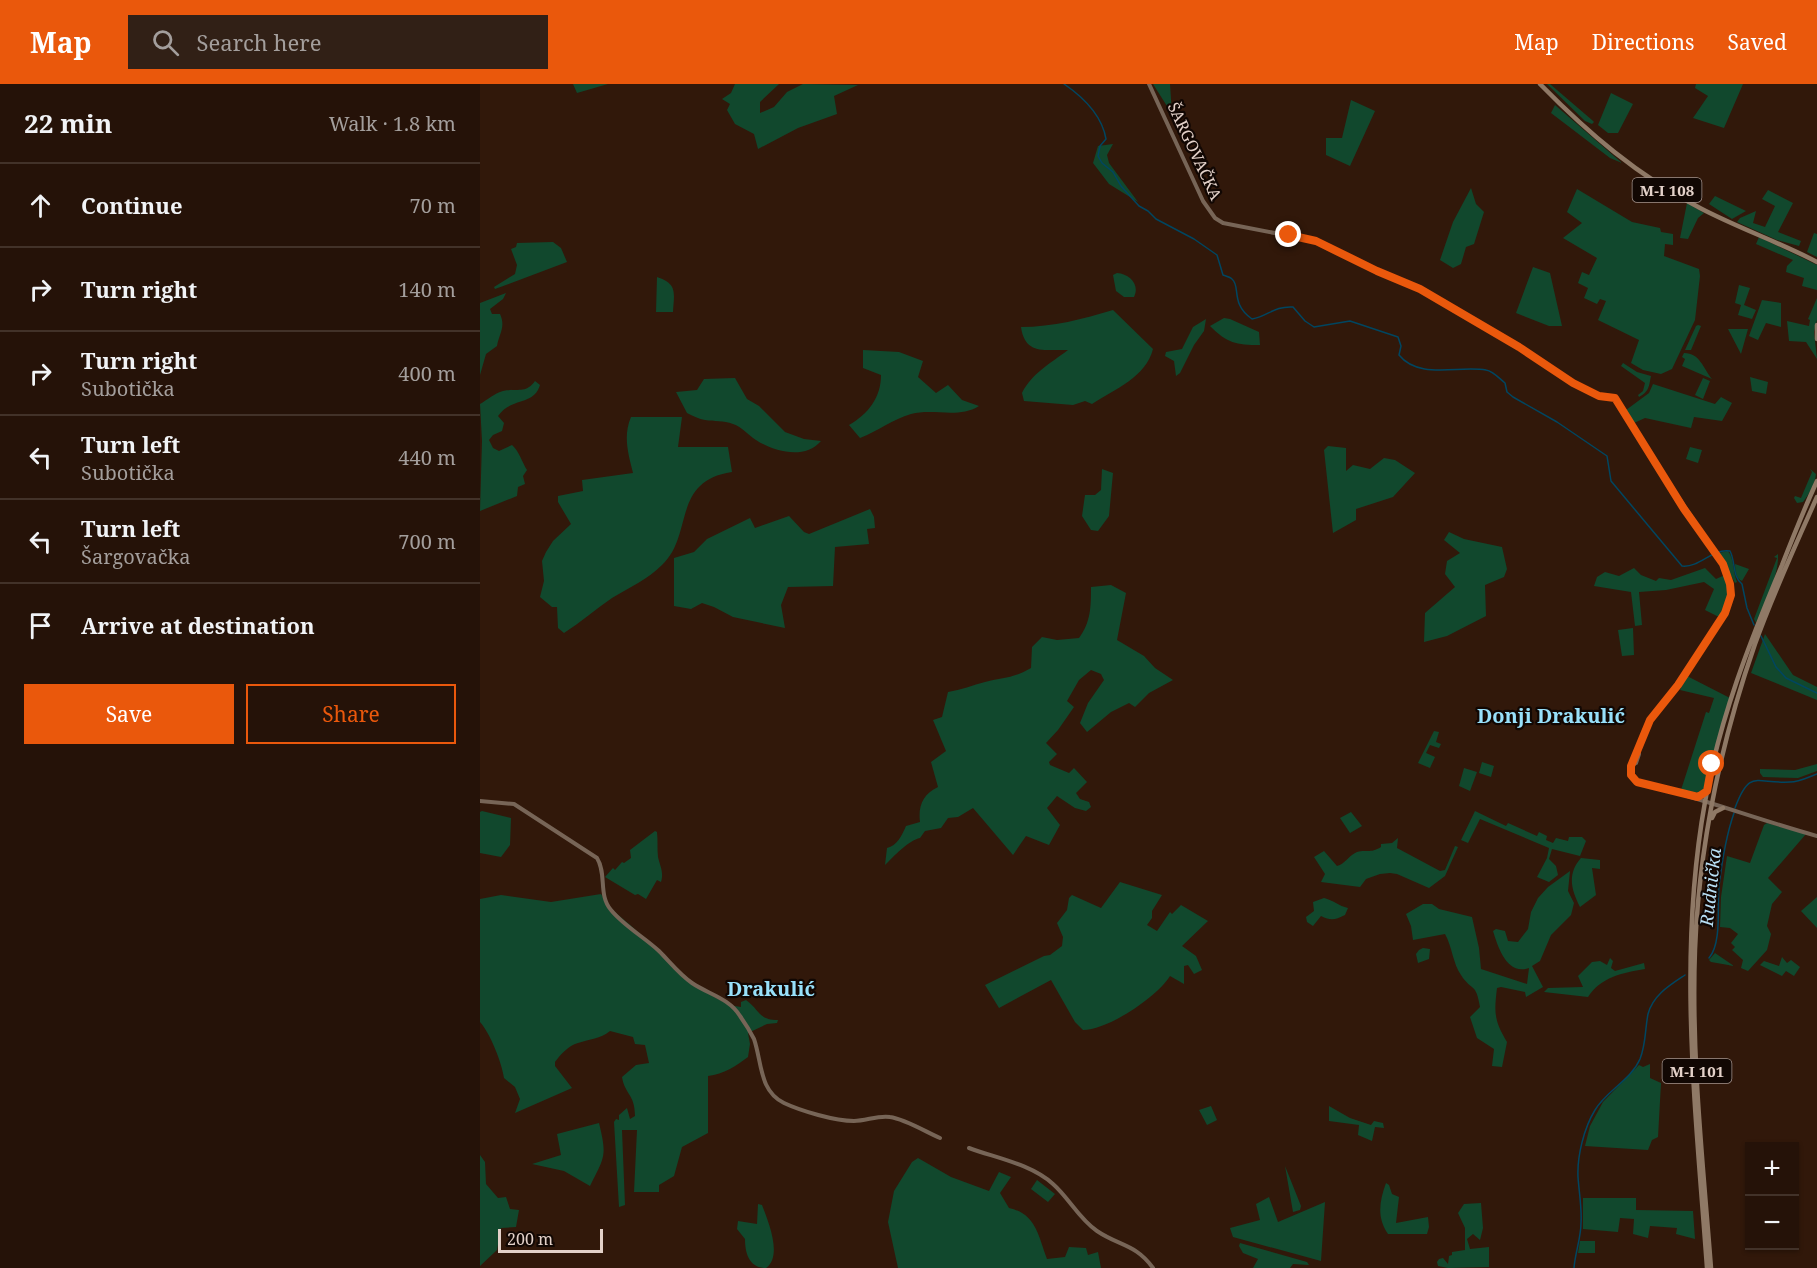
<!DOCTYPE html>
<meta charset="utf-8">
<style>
body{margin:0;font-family:"Noto Serif",serif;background:#312016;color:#f1f3f6}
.controls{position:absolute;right:18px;bottom:18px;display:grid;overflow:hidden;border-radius:0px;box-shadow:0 2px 4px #0004}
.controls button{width:54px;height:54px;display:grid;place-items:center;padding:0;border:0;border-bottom:2px solid #423229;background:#251208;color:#f1f3f6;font:30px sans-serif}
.scale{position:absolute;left:18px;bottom:15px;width:105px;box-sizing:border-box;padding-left:6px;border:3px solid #e3d1c9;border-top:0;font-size:16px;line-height:21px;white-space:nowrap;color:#e3d1c9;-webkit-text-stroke:4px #110703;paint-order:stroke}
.stop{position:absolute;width:18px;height:18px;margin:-14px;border:4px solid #ea580c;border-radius:50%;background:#fff}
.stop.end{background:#ea580c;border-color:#fff;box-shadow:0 2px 6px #0008}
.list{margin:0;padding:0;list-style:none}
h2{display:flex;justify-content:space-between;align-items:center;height:78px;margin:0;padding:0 24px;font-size:26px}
h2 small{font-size:20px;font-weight:400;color:#a39e9c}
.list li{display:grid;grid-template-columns:39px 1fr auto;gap:18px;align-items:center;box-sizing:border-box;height:84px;padding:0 24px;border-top:2px solid #423229}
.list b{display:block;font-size:22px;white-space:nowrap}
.list p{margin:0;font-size:20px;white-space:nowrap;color:#a39e9c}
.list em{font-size:20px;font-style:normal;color:#a39e9c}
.actions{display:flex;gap:12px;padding:18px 24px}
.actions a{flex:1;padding:14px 0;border:2px solid #ea580c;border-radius:0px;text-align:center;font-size:21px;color:#ea580c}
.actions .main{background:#ea580c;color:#fff}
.icon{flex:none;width:33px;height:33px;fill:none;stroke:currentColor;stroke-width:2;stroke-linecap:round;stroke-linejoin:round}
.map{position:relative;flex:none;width:1337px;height:1184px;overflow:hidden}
header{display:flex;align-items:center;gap:36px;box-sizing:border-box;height:84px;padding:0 30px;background:#ea580c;color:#fff}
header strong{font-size:28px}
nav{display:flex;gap:33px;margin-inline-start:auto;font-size:21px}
.search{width:420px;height:54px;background:#312016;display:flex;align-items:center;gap:15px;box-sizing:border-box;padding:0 21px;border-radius:0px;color:#a39e9c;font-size:22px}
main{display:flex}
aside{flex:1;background:#251208}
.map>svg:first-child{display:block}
.green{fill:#11482d}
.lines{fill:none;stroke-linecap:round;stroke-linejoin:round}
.stream{stroke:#004661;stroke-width:1.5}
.secondary{stroke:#776557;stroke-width:4}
.primary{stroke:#8f7966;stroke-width:4.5}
.route{stroke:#ea580c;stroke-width:8}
.labels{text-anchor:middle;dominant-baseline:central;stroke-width:4.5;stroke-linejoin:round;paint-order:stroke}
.shield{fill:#110703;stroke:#a4948e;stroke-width:1.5}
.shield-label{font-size:15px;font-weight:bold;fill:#e3d1c9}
.street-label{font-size:16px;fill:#e3d1c9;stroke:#110703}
.water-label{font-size:18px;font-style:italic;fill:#b8dff5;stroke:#110703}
.quarter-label{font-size:20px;font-weight:bold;fill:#98e0fa;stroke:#110703}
</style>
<header>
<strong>Map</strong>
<div class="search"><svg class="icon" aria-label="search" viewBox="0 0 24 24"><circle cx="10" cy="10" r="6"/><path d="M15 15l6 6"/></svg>Search here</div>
<nav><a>Map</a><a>Directions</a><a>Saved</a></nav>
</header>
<main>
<aside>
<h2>22 min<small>Walk · 1.8 km</small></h2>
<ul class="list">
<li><svg class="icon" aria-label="ahead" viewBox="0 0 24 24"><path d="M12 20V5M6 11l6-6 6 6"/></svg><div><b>Continue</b></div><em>70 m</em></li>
<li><svg class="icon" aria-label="right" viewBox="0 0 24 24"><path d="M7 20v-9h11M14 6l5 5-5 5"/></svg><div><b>Turn right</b></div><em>140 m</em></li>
<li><svg class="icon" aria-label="right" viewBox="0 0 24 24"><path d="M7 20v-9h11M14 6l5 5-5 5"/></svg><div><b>Turn right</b><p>Subotička</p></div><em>400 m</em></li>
<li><svg class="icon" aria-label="left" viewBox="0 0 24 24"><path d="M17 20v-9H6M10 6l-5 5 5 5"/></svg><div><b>Turn left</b><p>Subotička</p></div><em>440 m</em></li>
<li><svg class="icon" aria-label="left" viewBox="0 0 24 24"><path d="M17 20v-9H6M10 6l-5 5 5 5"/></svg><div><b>Turn left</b><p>Šargovačka</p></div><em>700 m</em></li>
<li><svg class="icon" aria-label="arrive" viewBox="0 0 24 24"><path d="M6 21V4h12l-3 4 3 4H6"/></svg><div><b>Arrive at destination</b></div></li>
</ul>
<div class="actions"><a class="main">Save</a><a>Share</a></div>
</aside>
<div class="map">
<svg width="1337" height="1184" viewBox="0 0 1337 1184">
<rect width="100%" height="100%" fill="#31180a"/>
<path class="green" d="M93,0H128L97,9Z
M255,0H299L280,18V29L294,23L307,8L323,0L378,1L354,12L357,30L318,44L278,65L274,50L255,40L247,26L250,20L242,15L251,9Z
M673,0H690L692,30Z
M1067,0H1070L1112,36L1114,38L1112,40L1105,37Z
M1216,0H1263L1244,44L1213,34L1228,12L1215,4Z
M1131,9L1153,20L1138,49H1128L1118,41Z
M871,16L895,27L870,82L846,71V54H862Z
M1075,21L1142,79L1130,74L1071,29Z
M633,60L627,71L629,79L658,118L629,100L613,79L618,62Z
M991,104L996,120L1004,128L994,160L986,163L981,180L973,184L960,176L973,138Z
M1097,105L1152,138L1180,144L1181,148L1193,150V161L1185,160L1184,172L1219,185L1220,192L1215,236L1192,285L1181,290L1163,286L1151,279L1159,256L1118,236L1126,217L1120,215L1117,220L1104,214L1108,204L1098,199L1102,188L1109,191L1117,174L1083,154L1102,139L1087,128Z
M1288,106L1313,119L1298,148L1321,157L1319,162L1297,156L1257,138L1260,134L1276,127L1273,139L1285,143L1295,122L1282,115Z
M1235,112L1266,127L1252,135L1229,120Z
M1207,119L1224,129L1218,134L1208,155L1200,154Z
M1334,149L1337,150V173L1327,168Z
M1279,153L1337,181V206L1322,202L1324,194L1306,188L1307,182L1313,176L1276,160Z
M73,158L81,164L87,178L15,205L14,203L35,190L37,181L31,165L36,163L37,159Z
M1053,183L1070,189L1082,242H1069L1036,229Z
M637,189C650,190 660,201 654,213H644L636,207L633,191Z
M177,193C198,200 194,209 193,228H176Z
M1259,201L1270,204L1264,221L1276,226L1272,235L1258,231L1261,221L1255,219Z
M26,209L23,215L10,225L12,230H20C26,243 19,250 17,262L6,270L0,291V219Z
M1337,214V236L1334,248L1337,275L1326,258L1309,257L1307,237L1329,242L1330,236L1328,235Z
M1282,216L1301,219V243L1286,239L1278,256L1269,252Z
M633,226L673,265C666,293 635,305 612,320L605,317L593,321L544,317L542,309C552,289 571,279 588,266C566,265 545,272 541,243C573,243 603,235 633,226Z
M744,234L750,235L779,248L780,261C756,261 747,259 730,242Z
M726,235L724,247L714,261L700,289L696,292L694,277L685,272L686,268L702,265L713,243Z
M1218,241L1221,242L1211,266H1205L1216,242Z
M1248,245H1268L1261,270Z
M383,266L419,268L443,277L438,293L456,309L468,301L482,316L499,322C478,335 454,324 431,330C413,335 398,347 380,354L369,341C388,330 401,314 401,291L383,284Z
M1204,269C1220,269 1223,284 1232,295L1202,282L1205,275L1202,273Z
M1143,279L1157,288L1171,292C1169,302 1169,308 1159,313L1158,311L1163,307L1165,299L1141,282Z
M1270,293L1288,298L1286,310L1272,307Z
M255,294L267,315L279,322L305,348L324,355L341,357C325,376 294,368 276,356C268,351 262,343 253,340C243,336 235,338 225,336C219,335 213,332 207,329L196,308L217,306L224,295Z
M1223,294L1230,297L1223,315L1215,311Z
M55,297L60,301C54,322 31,313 18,332L24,339L22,347L13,351L9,356L13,364L19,367L32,361C39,367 42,378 47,386L43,392L45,400L38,403L37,412L0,427L2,357L0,320C7,316 15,309 23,307C37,304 46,310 55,297Z
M1173,300L1235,320L1241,313L1252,319L1242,337L1214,333L1211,344L1165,334L1154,339L1146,326L1169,309Z
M151,333H202L198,363H248L252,388C191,397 214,451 182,481C168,495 149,504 132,514C116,525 101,538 84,549L78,544L77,523H72L60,513L64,497L62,477L66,468L73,457L91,440L78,418V412L103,407L102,396L153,389C148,369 143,352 151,333Z
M848,362L866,364V387L873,381L890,385L904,374L915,376L935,389L913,413L876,425V436L853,449L844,366Z
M1210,363L1222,366L1218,379L1206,375Z
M622,385L633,389L629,432L618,447L611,446L602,432L605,411H615L621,406Z
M1330,385L1336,390C1335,400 1329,410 1323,418L1317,419L1314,414L1315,412L1321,414L1332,388Z
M390,425L394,433L395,444L387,445L389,460L355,463L353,502L308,503L301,521L305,544L253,533L234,523L222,519L211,525L194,522V474L214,468L227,455L270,434L275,444L309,432L324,448L329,450Z
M969,448L984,455L1022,463L1027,485L1024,493L1005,501L1006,532L967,552L944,558L945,529L975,503L965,490L967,477L980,469L964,456Z
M1248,467C1254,474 1253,488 1257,498L1255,499L1239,469Z
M1298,470C1299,493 1284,519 1276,539L1274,535L1297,474L1294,473Z
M1255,480L1269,485L1262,497C1256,495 1255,486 1255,480Z
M1154,484L1161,491L1176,497L1179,494L1191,496L1225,484L1236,495L1245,491C1251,508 1248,518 1239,533L1225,526L1234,505L1224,498L1186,506L1159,508L1162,541L1155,542L1151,508L1114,502L1117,493L1125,488L1139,492Z
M631,501L646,509L637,556L664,572L675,584L693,596L669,609L655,623L649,619L631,628L607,648L600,639L608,619L624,596L621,590L611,586L599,596L587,617L594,623L578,646L566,659L577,670L569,678L570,681L589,689L594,684L607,698L596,709L600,715L609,718L611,723L606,727L595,724L577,712L567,724L580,741L569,761L546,752L533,771L493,724L478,733L468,734L461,744L445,747L440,754C429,756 413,773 405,781L407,764C417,762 422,751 426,742L440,738C438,722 443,710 458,703L451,678L466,667L453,636L462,633L468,608C481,606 493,601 505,598C524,593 532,595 551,584L552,563L562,553L577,556L599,554C611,538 611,522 611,503Z
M1153,544L1154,571L1142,572L1138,546Z
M1285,550L1313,591L1337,603V616L1271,589Z
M1207,592L1250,614L1226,702L1219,709L1201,706L1226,628L1229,629L1234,614L1200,606Z
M954,647L959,648L956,658L961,660L959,664L950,661L946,669L955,673L950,684L938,679Z
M1002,678L1014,682L1011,693L999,689Z
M1337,680V687L1318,694L1283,693L1280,689V685L1315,686Z
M984,684L997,688L990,707L979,702Z
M2,727L31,734L30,761L21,773L0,769V728Z
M995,727L1026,742L1028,739L1057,752L1059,748L1067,752L1066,756L1073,759L1076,754L1088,757L1089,753H1102L1106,757L1100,772L1072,765L1069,775L1076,782L1078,791L1069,798L1057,793L1067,774L1069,764L1000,735L988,759L981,756Z
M871,728L882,742L870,749L860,734Z
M1287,739L1326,750L1288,794L1302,808L1292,820L1287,842L1291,850L1287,866L1268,887L1261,884L1263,876L1252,866L1255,863L1251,859L1258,850L1250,844L1240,843L1241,813L1247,772L1270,779L1284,741Z
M175,747L177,748C178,756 177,765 178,773C180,782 184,788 181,798L177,796L166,815L158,810L155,811L125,793L133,784L135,786L142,778L144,779L151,774L150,766Z
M918,754L917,764L960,787L965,786L975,762L978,763L965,792L949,804L917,790L910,789L900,790L886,795L880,803L841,798L845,790L834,773L844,767L857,782C865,780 869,771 877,768C886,765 890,770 901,763V760L912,759Z
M1101,774L1120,776V785L1112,784L1116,811L1100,823C1091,805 1087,790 1101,774Z
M1090,787L1088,807L1094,819L1091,831L1071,851L1060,877L1052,882L1063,903L1046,913L1045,908L1021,903L1017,904C1014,929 1014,936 1027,958L1022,983L1012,982L1014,965L997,954L990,933L1000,923C996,898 992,908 981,891C973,880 972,862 965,850L933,856L931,842L926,830L943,820H952L959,825L992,833L999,864L1001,885L1047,900L1049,884C1027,892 1018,863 1013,847L1016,845L1025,847L1028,857L1038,858L1048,845L1051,828L1058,814L1068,803Z
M640,798L682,811L672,827V834L667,841L677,847L690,828L692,830L701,821L728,837L702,862L716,872L722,886L714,890L708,881L704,882V900L690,892C677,913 628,946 603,946L595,938L571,896L519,924L505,901L564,872L570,871L582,862L583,853L577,839L587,826L589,814L592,811L621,824Z
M121,810C130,827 146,836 160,850C184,872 229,920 261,923V918L266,916C280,926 278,936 298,936L297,939L287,940L268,949L270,960L268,973C256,982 244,990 228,992V1049L202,1063L194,1092L179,1101V1108H154L157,1046H142L145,1121L139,1123L134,1038L136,1035L139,1036V1031L147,1024L150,1035L155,1032C155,1010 145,1011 142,993L156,981L169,979L165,961L155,960L153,953L130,947C120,955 110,955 98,959C88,962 81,970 75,978V982L92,1004L35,1029L40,1015L35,1003L24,994C22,979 10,949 0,938V815L21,811L71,818Z
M1337,813V844L1321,827Z
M844,814C853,816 859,822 868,824L865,831C855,836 851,837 841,832L833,842L827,838L826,833L834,827L833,818Z
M943,864L950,865L949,875L938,879L936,870L939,866Z
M1235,869L1254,882L1231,878L1229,876Z
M1302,873L1307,879L1311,876L1320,883L1314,892L1306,887L1302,892L1280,881L1284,877L1299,882Z
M1130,874L1133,877L1131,884L1135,887L1164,879L1165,885C1142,889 1121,893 1108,913L1064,908L1068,904L1103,903L1098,892L1112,878L1120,877L1127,881Z
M1170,980V994L1181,999L1178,1053L1172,1056L1168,1066L1105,1062L1110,1042L1123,1018L1159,981L1163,983Z
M731,1022L737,1036L727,1041L719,1026Z
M849,1022L870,1034L891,1041L894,1037L903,1039L904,1044L895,1043L892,1057L878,1051L879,1041L849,1037Z
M119,1039C127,1072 125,1072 110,1102L84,1087L52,1080L81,1071L77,1050Z
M0,1071L5,1078L6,1100L18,1114L26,1113L30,1125L39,1126L36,1143L21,1144L17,1166L0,1182Z
M438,1074L471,1093L509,1107L519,1088L531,1093L520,1109L529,1124C556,1130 558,1151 567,1175L585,1173L589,1163L606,1164L608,1171L618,1168L621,1184H418L408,1138L414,1107L432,1078Z
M805,1082L821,1122L820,1126L813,1128Z
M557,1096L575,1110L568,1118L551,1105Z
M906,1099L909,1101L912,1110L919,1113L916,1139L948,1133L949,1143L947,1150H908C897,1134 899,1118 906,1099Z
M789,1113L798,1138L845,1118L841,1177L753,1153L750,1144L780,1136L776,1120Z
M1103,1114H1156V1126L1213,1127L1215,1155L1196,1150L1197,1144L1170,1142L1168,1154L1153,1150L1154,1135L1140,1134L1138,1148L1103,1145Z
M1001,1119L1003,1144L1000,1156L993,1150L987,1155L990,1165L1009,1163V1183L968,1184L958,1182L957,1178L959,1175L963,1174L968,1180L969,1172L972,1171V1168L985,1166V1144L978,1129L984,1120Z
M278,1120L282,1121C288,1137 303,1172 286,1184C269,1184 265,1169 265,1155L257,1145L258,1137L277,1140Z
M1100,1157H1115V1169H1098Z
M760,1159L827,1178L829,1181L813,1180L810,1184H773L778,1175L763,1169L759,1162Z"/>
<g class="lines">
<path class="stream" d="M584,0C603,13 622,32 626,55L620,62L618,72L622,79L633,88L641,102L659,122L668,127L676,135L714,155L737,171L743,191C746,192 750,193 752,195C761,202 750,220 772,235C789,232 793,222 813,223L825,237L834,243L870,237L918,253L921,262L919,271C939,296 979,281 1006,286C1013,287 1020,295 1025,299L1027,308L1033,313L1077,338L1127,372L1131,397L1202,482C1220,484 1232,464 1250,467C1256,479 1252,492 1262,500L1267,524L1274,541
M1281,552L1296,583L1306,594L1337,609
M1255,724C1270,684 1276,700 1310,698C1320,698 1328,693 1337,690
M1229,874C1242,859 1237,822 1239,802C1242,777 1246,752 1254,729
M1094,1184C1095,1169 1101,1154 1101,1139C1102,1124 1099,1108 1098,1093C1097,1072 1104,1044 1115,1026C1126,1007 1151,996 1160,975C1166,960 1165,945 1168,930C1173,911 1190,901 1205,891"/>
<path class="secondary" d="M669,0L723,117L735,134L743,139L836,157L953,212L1039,263L1093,299L1119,312L1135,314L1174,377L1243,480L1251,508L1250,519L1245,529L1198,601L1170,635L1151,682L1152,693L1157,698C1218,713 1276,735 1337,752
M1152,681L1156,679L1159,670L1158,664
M0,717L34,720L117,774C127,790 118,811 131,826C144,842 164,853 179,867C190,878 199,890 212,899C228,910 249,914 260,932C265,939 270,947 274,955C282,978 279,1007 304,1019C321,1027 355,1037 374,1037C386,1037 398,1031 410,1033C425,1035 446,1048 460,1054
M489,1064C516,1074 551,1080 573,1100C589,1114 599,1135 617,1147C639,1162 656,1160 673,1184"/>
<path class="primary" d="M1060,0C1108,49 1158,92 1220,124C1258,144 1299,158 1337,178
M1337,241V255
M1215,713H1220L1225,709
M1232,734L1235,728L1243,724
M1227,1184C1216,1029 1197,873 1225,718C1239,636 1270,557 1302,481C1313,453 1324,425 1337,397
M1231,1184C1223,1079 1211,972 1215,866C1219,762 1241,658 1275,560C1293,510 1315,462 1337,413"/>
</g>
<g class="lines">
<path class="route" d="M809,151L836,157L897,187L940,205L1039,263L1093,299L1119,312L1135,314L1204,425L1243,480L1250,500L1251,511L1245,529L1198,601L1170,636L1151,682V691L1157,698L1218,713L1227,707L1232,680"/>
</g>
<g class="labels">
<g class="shield">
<rect x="1152.5" y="94" width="69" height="24" rx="4.5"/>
<rect x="1182.5" y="975" width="69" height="24" rx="4.5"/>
</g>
<g class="shield-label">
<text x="1187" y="106">M-I 108</text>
<text x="1217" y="987">M-I 101</text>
</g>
<g class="street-label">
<text transform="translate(715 67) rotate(65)">ŠARGOVAČKA</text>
</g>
<g class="water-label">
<text transform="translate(1230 803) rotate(-84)">Rudnička</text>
</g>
<g class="quarter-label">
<text x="1071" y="631">Donji Drakulić</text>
<text x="291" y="904">Drakulić</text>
</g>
</g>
</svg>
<div class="controls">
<button>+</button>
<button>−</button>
</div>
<div class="scale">200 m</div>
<div class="stop" style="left:1232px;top:680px"></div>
<div class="stop end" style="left:809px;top:151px"></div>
</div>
</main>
